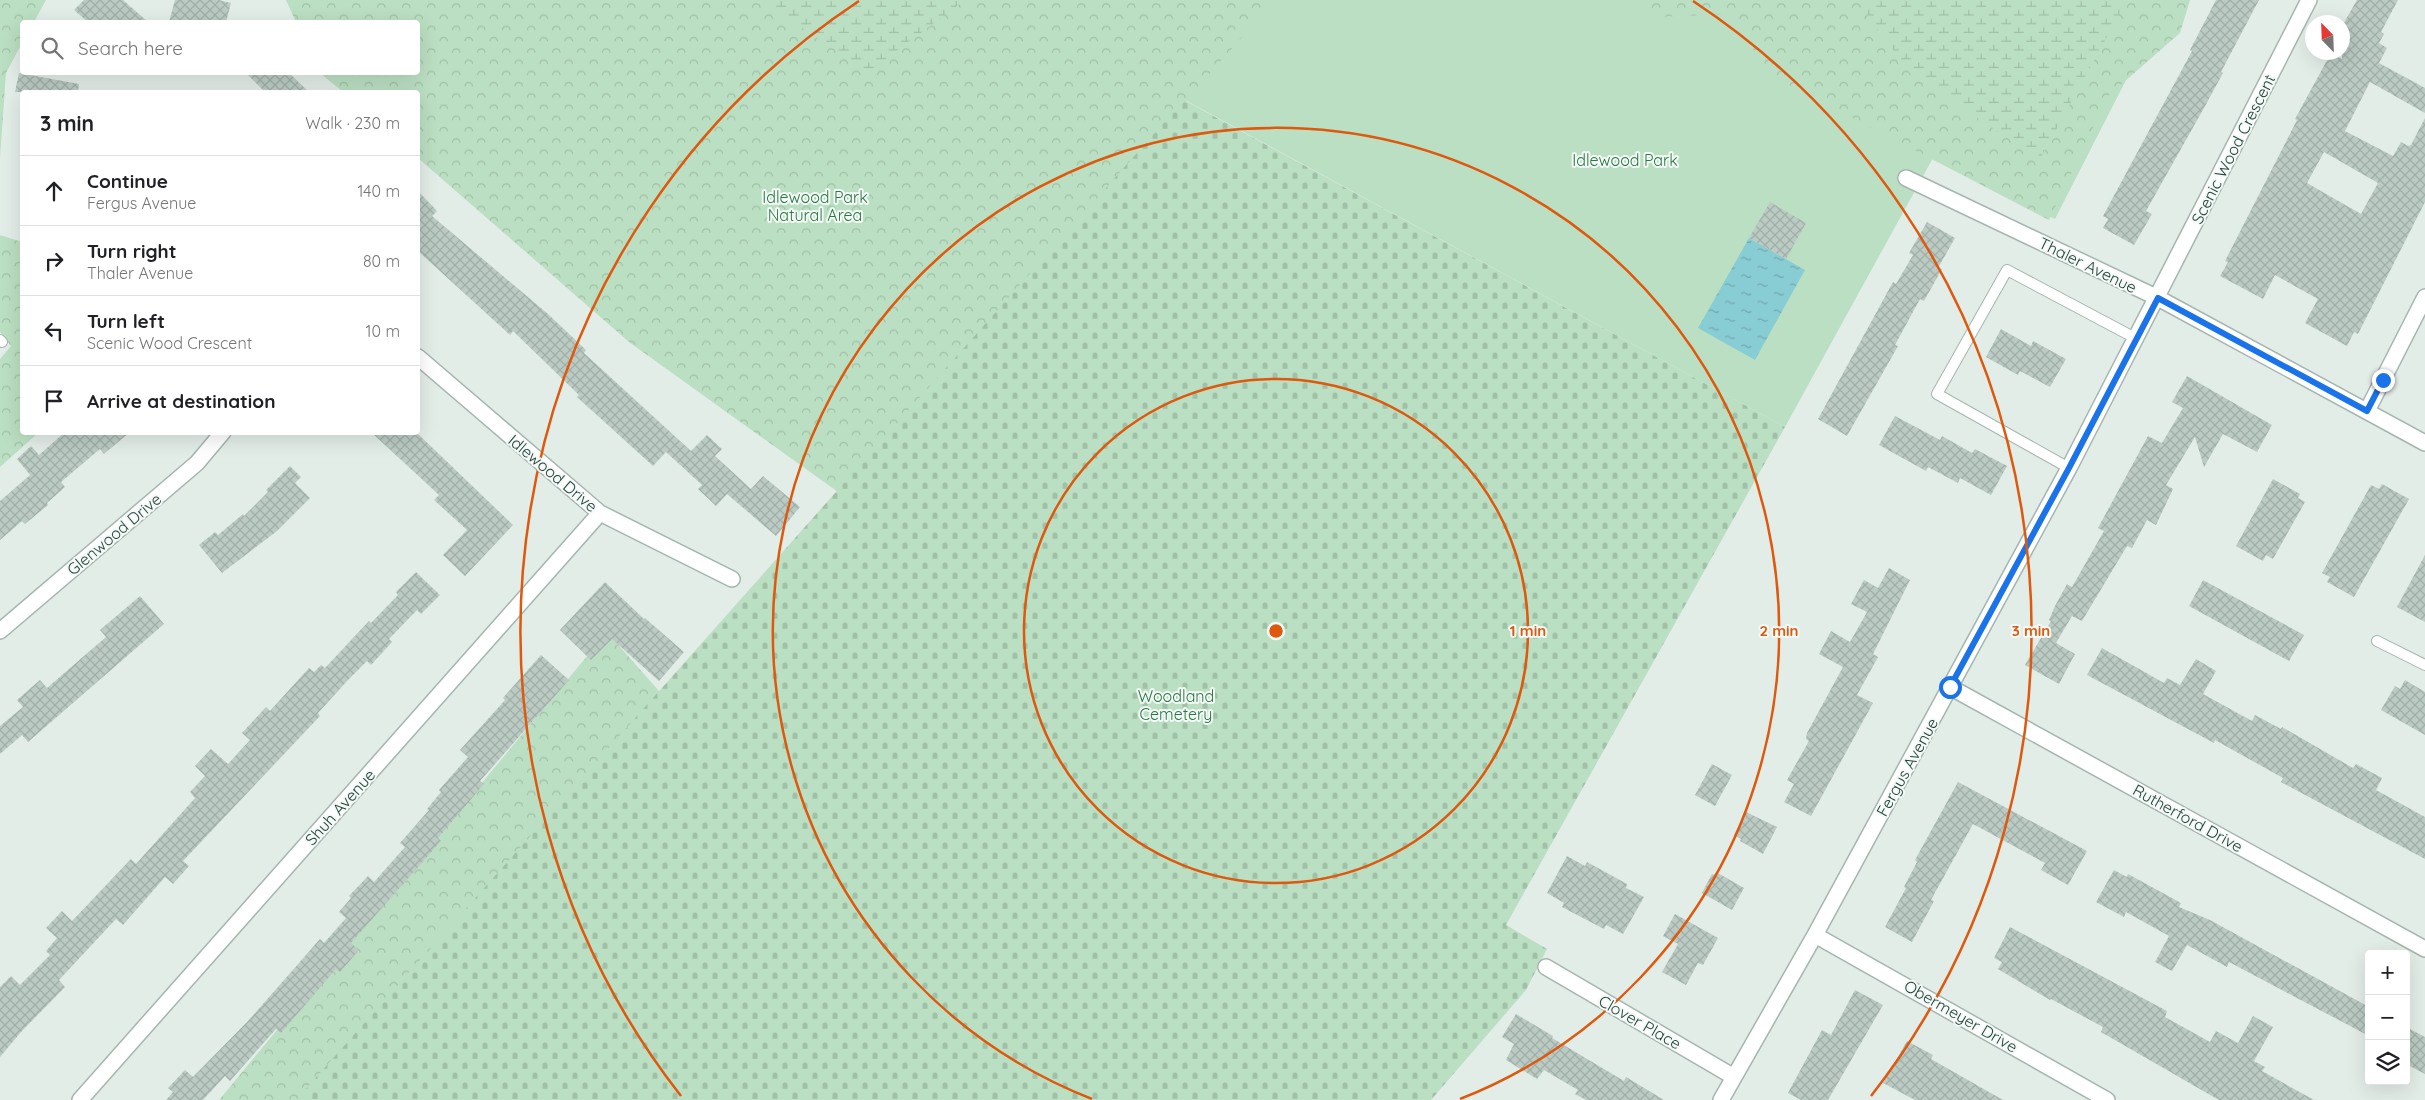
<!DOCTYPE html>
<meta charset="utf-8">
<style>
body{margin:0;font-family:Quicksand,sans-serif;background:#f6f6f6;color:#202124}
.controls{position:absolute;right:15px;bottom:15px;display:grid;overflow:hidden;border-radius:5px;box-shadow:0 5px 20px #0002}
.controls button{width:45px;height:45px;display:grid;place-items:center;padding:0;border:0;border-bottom:1px solid #e0e0e0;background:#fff;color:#202124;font:25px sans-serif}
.compass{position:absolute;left:2305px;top:15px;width:45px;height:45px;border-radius:50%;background:#fff;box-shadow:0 5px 20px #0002;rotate:337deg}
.stop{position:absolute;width:15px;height:15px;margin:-11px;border:4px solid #1a73e8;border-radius:50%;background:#fff}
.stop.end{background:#1a73e8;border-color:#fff;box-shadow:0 1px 5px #0008}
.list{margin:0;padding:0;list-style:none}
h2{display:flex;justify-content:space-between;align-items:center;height:65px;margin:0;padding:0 20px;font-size:21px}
h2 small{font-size:16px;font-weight:400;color:#757577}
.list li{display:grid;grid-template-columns:32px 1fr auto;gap:15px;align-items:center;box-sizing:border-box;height:70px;padding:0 20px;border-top:1px solid #e0e0e0}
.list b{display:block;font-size:19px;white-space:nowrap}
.list p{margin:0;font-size:16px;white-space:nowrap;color:#757577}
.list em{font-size:16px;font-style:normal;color:#757577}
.icon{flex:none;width:28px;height:28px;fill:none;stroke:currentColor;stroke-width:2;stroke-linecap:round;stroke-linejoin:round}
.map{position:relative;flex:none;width:2425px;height:1100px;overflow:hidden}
.search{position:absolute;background:#fff;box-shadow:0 5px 20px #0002;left:20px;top:20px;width:400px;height:55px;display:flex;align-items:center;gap:12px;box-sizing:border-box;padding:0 18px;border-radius:5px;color:#757577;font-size:19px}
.panel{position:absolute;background:#fff;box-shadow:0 5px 20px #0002;left:20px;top:90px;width:400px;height:345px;border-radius:5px}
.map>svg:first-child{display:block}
.green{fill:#bbdfc2}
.forest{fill:url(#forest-crowns)}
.wetland{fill:url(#wetland-marsh)}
.cemetery{fill:url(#cemetery-stones)}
.water{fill:url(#water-ripples)}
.building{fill:url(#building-cross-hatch);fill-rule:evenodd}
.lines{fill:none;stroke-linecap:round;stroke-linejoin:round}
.lane-casing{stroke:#a5b5af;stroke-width:12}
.street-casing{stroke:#a5b5af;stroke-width:18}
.lane{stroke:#fff;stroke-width:10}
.street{stroke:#fff;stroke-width:15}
.route{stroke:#1a73e8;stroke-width:6}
.ring{fill:none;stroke:#de580e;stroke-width:2.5}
.labels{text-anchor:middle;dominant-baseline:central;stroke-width:4;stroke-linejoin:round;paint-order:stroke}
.street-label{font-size:16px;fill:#223f35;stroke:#f3f9f6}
.park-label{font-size:16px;fill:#2b7743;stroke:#f3f9f6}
.centre{fill:#de580e;stroke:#f3f9f6;stroke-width:2.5}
.ring-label{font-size:15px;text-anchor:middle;font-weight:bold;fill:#de580e;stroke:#f3f9f6;stroke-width:4;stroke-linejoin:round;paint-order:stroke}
</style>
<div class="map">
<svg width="2425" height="1100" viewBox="0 0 2425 1100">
<defs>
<pattern id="forest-crowns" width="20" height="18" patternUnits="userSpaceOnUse" patternTransform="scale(1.25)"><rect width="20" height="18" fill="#bbdfc2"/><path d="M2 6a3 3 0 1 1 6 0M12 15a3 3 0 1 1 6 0" fill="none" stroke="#a0c0a7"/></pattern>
<pattern id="wetland-marsh" width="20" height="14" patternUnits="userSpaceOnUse" patternTransform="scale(1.25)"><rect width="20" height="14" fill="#bbdfc2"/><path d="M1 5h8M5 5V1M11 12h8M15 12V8" fill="none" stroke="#a0c0a7"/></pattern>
<pattern id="cemetery-stones" width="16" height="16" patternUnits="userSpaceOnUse" patternTransform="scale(1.25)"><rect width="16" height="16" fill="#bbdfc2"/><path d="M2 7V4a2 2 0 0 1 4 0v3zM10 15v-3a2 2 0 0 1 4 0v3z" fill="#a0c0a7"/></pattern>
<pattern id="water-ripples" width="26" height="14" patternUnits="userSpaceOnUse" patternTransform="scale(1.25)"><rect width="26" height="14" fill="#89cdd4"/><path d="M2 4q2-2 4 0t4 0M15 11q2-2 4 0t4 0" fill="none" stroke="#70a8ad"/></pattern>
<pattern id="building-cross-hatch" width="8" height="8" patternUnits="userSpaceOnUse" patternTransform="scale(1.25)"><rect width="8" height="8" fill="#bbcbc3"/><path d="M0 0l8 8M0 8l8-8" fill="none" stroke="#a0afa8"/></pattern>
</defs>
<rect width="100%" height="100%" fill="#e3ede8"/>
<path class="green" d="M307,0H2167L2055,219L1933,158L1785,427L1185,100L838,492L418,92V22Z"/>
<path class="forest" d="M0,0H46L34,22H22V43L6,73L0,158Z
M286,0H767L772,7L868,72L965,0H1275L838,492L629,342L418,158V92H343L320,73L418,72V22H296Z
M1629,0H1856L1910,73L2040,159L2127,0H2190L2180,33L2108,96L2049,220L1764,72L1736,14L1657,17Z
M0,235L22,242V432L38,433L0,467V359L11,346L0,332Z
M607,632L688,724L379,1100H219Z"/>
<path class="wetland" d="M767,0H965L868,72L772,7Z
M1856,0H2127L2040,159L1910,73Z"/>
<path class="cemetery" d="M1184,100L1785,427L1506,925L1547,949L1526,990L1431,1100H296Z"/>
<path class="water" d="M1749,238L1805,270L1755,360L1698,328Z"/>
<path class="building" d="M84,0H123L148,22H88L74,10Z
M175,0H219L231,3L226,22H169Z
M2216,0H2259L2221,72L2223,73L2204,108L2146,211L2152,214L2134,245L2103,228L2108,219L2103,216L2192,51L2190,50Z
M2357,0H2398L2381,32L2384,34L2379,43L2387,48L2379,63L2425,88V113L2370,82L2345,131L2393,156L2401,142L2408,146L2411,145L2425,118V202L2358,334L2354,332L2347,346L2305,323L2318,299L2275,275L2263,299L2220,276L2228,262L2225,261L2297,120L2295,119L2331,53L2342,59V26ZM2324,152L2378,183L2361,214L2307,183Z
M245,72H288L309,92H265Z
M19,73L79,84L78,92H15Z
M418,191L437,211L432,216L548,314L586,350L584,353L691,451L707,435L722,449L715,456L751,489L763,476L800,507L776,536L727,494L716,506L698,489L702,485L666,452L653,466L577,397L579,395L513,331L510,335L418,251Z
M1770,202L1806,223L1786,259L1749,238Z
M1927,222L1955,238L1938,268L1942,269L1924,301L1920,299L1895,345L1898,346L1847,436L1818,419L1893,282L1896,284L1913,255L1909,253Z
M2001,329L2031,346L2033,341L2066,359L2050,387L2020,371L2018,375L1986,357Z
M2187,376L2272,425L2257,452L2223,434L2204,467L2195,437L2166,485L2173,489L2156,525L2147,520L2132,548L2127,546L2082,621L2072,616L2056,643L2075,654L2059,684L2025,665L2051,621L2049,620L2055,606L2067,584L2072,587L2104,531L2098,528L2148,436L2162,443L2183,408L2172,402Z
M1895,416L1940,440L1942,436L1972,453L1975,449L2007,466L1991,495L1960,478L1958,483L1928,467L1926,471L1879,445Z
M65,432H130L104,454L100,449L61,482L65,487L47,503L48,505L25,524L22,521L0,540V501L30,475L17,459L31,446L39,455Z
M371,432H416L513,525L465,576L443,555L467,530L434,500L439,495Z
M290,466L301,477L295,483L310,498L277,531L222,573L199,545L215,532L218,535L243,514L244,516L268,492L266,490Z
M2273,479L2300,494L2298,498L2305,502L2273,559L2266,555L2263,561L2236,546Z
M2382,484L2409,499L2354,597L2327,582L2330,577L2322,573L2371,485L2379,489Z
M2425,555V622L2397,607Z
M1889,568L1910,580L1873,654L1878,657L1857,695L1873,703L1811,816L1784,802L1794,784L1787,780L1809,741L1806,739L1807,733L1843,667L1819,654L1831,631L1850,642L1867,612L1851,604L1864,580L1878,588Z
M416,572L440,595L421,614L417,610L389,639L392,642L371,665L367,661L348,680L318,713L320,716L183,861L189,866L173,884L165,877L123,925L116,919L59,980L65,987L21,1032L0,1057V987L11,976L20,985L50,955L46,951L57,938L46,928L62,911L72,921L131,859L136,864L195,798L190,792L205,776L195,766L211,749L228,764L250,740L242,733L266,707L270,711L309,668L314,672L321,665L325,668L369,621L371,623L398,595L396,592Z
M2203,580L2304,635L2289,661L2189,606Z
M605,582L644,619L645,618L684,652L659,681L612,639L591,660L560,630Z
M140,596L164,624L28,742L22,735L0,754V726L23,707L17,700L40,680L47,688L106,637L100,630Z
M2102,648L2164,683L2167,678L2180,685L2196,659L2216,671L2203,694L2252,721L2255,715L2281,729L2282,727L2353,768L2356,764L2382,778L2376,790L2425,817V859L2281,782L2283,778L2215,740L2214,743L2087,675Z
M541,655L569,680L480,781L484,784L438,838L441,841L351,943L359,950L340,972L336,969L281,1033L276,1029L230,1081L225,1076L203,1100H166L173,1092L168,1088L185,1070L193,1077L248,1021L320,939L324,943L346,918L339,912L351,898L349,896L368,876L374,882L405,847L400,843L429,810L427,809L441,792L439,790L468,757L460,750L505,700L503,698Z
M2405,680L2425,692V735L2381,710L2395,686L2400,689Z
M1712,764L1732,775L1715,806L1695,795Z
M1958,782L2087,851L2068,885L2041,870L2045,863L1973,824L1931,900L1934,901L1912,942L1885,927L1906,888L1904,887L1917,862L1915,860Z
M1746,812L1777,827L1763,854L1740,841L1741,839L1734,835Z
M1567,856L1585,866L1587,862L1627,884L1626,888L1644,897L1623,934L1606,925L1604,929L1562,907L1564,903L1547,893Z
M2114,870L2127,877L2128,874L2181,903L2179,907L2210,920L2369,1007V1036L2229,962L2227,967L2187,945L2172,971L2155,962L2169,936L2126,912L2124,917L2096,902Z
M1716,872L1744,888L1732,910L1702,893L1712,874L1714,875Z
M1675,914L1718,938L1703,965L1698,963L1686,985L1662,972L1678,944L1663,936Z
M2010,927L2167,1011L2165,1017L2210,1042L2216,1031L2238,1043L2253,1016L2273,1027L2254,1061L2265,1067L2262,1071L2314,1100H2219L2198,1088L2101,1032L2103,1027L2051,999L2050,1000L1998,969L2002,962L1994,958Z
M1855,990L1883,1005L1828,1100H1801L1788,1093L1822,1030L1831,1035Z
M1516,1014L1553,1036L1552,1038L1624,1081L1626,1077L1664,1100H1586L1575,1094L1578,1090L1544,1070L1537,1079L1506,1060L1514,1044L1502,1037Z
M2406,1027L2425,1037V1074L2406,1064Z
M1907,1041L1933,1055L1931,1059L2003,1100H1915L1883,1083Z"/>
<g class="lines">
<g class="lane-casing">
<path id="lane" d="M0,340L2,342
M2069,468L1937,394L2007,270L2137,339
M2377,641L2425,665"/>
</g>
<g class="street-casing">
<path id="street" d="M1906,178L2158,298L2425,443
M418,357L600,513L732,579
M2367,411L2425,297
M0,631L197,463L223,432
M1950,687L2425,949
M1815,935L2107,1100
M1546,967L1734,1077
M80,1100L600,513
M1721,1100L1815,935L2069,468L2309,0"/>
</g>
<use href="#lane" class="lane"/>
<use href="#street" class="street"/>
</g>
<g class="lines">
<path class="route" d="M1950,687L2069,468L2158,298L2367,411L2383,380"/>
</g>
<g class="ring">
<circle cx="1276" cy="631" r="252"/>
<path d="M1092 1099A503 503 0 1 1 1460 1099"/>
<path d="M681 1096A755 755 0 0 1 859 1M1693 1A755 755 0 0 1 1871 1096"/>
</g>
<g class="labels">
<g class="street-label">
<text transform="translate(2233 149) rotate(-63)">Scenic Wood Crescent</text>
<text transform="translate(2088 265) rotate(26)">Thaler Avenue</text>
<text transform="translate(553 473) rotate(40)">Idlewood Drive</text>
<text transform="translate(114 534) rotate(-40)">Glenwood Drive</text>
<text transform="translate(1907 767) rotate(-61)">Fergus Avenue</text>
<text transform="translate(340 807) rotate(-48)">Shuh Avenue</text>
<text transform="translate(2188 818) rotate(29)">Rutherford Drive</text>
<text transform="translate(1961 1016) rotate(30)">Obermeyer Drive</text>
<text transform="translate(1640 1022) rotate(30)">Clover Place</text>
</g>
<g class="park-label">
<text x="1625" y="160">Idlewood Park</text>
<text x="815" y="197">Idlewood Park<tspan x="815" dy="18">Natural Area</tspan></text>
<text x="1176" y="696">Woodland<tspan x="1176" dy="18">Cemetery</tspan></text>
</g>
</g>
<circle cx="1276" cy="631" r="8" class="centre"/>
<g class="ring-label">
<text x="1528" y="636">1 min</text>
<text x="1779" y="636">2 min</text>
<text x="2031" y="636">3 min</text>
</g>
</svg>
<div class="controls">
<button>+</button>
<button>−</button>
<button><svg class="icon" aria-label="layers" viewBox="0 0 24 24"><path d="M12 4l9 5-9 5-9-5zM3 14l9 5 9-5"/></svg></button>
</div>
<svg class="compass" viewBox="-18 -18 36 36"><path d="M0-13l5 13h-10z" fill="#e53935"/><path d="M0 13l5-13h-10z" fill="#757577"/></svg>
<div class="stop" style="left:1950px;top:687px"></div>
<div class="stop end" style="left:2383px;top:380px"></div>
<div class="search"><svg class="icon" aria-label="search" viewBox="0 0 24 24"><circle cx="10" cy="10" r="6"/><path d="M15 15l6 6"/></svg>Search here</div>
<section class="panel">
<h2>3 min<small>Walk · 230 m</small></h2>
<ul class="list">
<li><svg class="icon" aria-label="ahead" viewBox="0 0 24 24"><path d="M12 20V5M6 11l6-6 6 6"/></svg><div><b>Continue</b><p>Fergus Avenue</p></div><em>140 m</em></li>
<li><svg class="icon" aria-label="right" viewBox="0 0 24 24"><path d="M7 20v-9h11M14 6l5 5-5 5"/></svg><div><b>Turn right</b><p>Thaler Avenue</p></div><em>80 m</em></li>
<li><svg class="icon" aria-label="left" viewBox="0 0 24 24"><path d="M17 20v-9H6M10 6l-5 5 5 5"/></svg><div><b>Turn left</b><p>Scenic Wood Crescent</p></div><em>10 m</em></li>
<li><svg class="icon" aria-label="arrive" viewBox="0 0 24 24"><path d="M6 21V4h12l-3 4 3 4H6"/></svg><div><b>Arrive at destination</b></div></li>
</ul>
</section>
</div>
